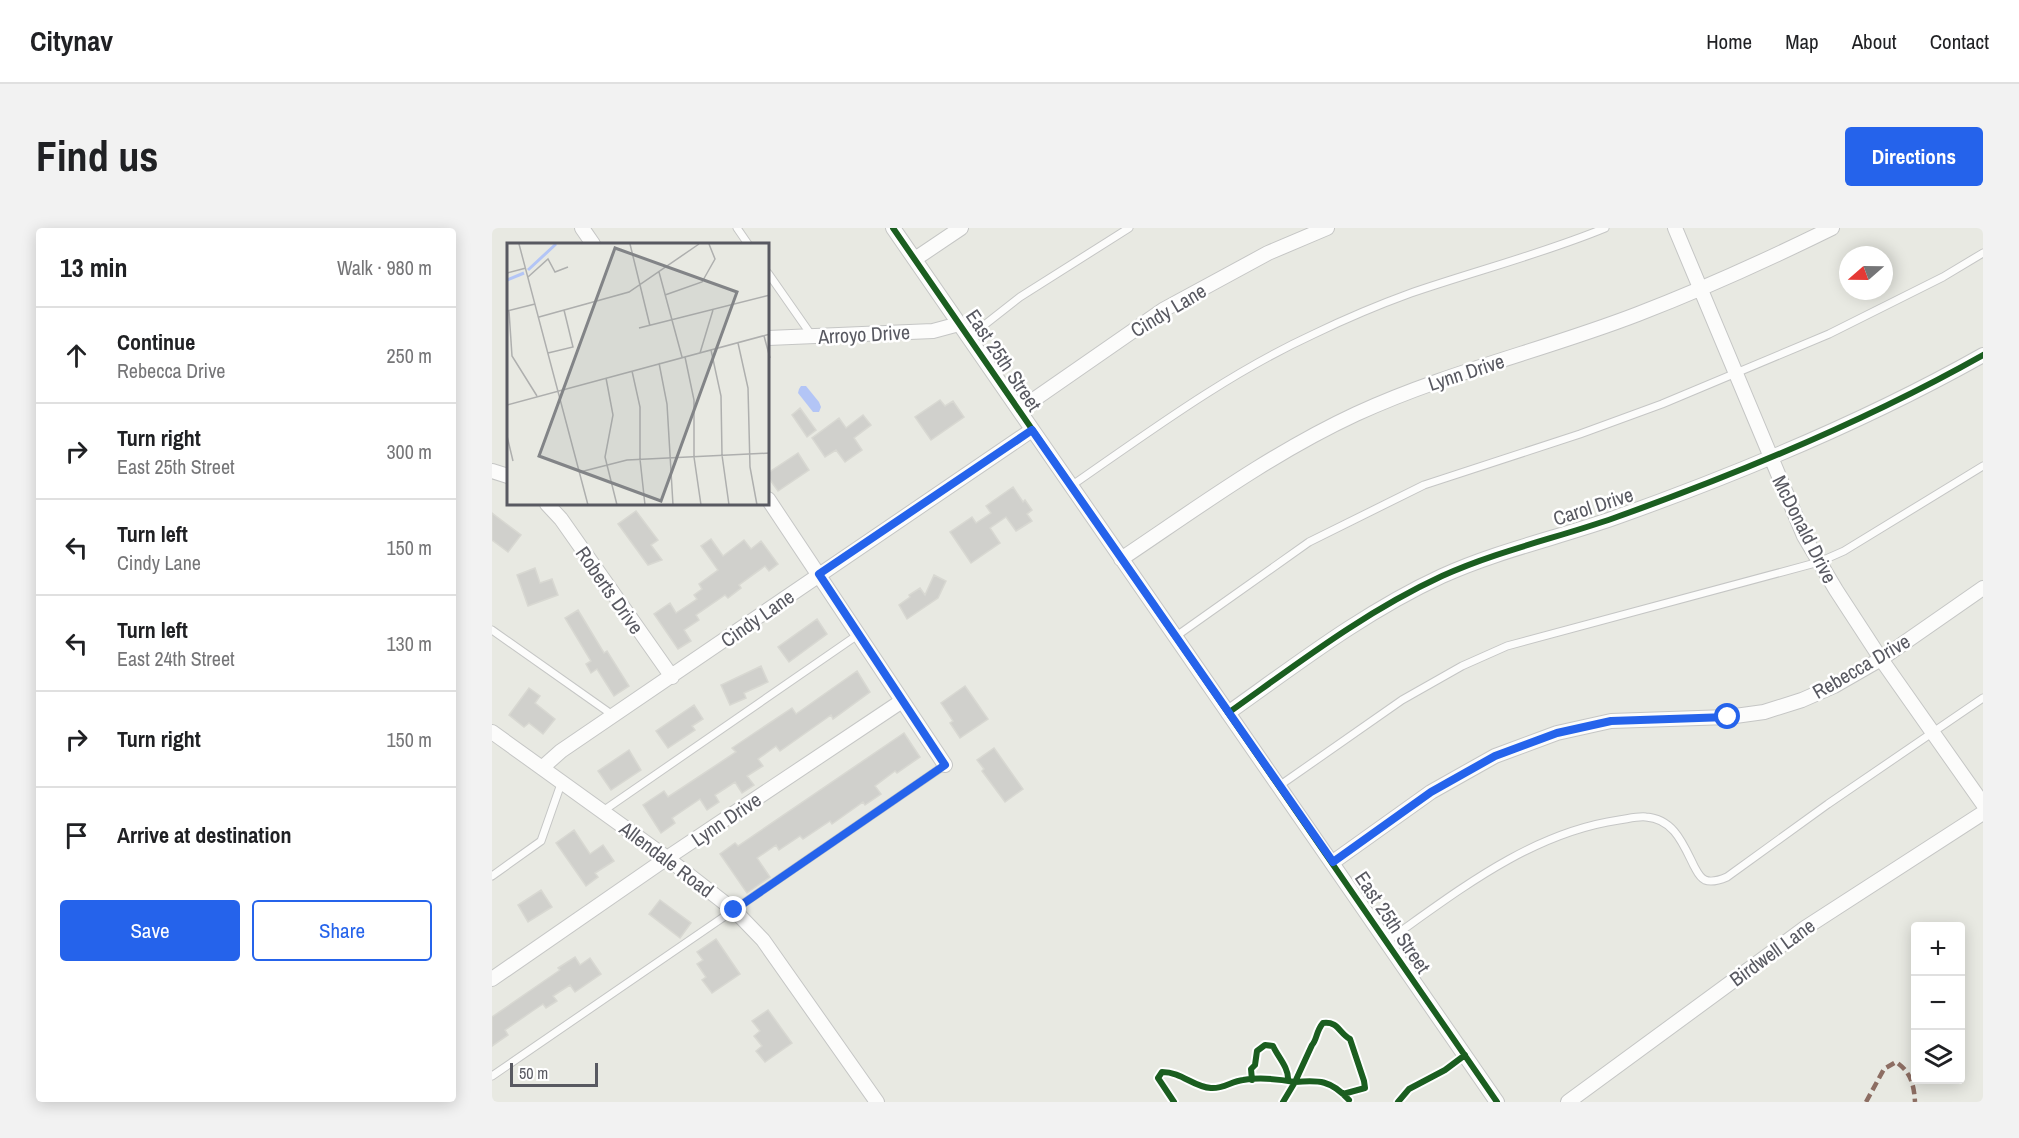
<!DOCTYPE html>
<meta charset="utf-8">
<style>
body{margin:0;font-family:"Archivo Narrow",sans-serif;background:#f2f2f2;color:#202124}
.controls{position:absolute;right:18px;bottom:18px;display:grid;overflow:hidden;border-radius:6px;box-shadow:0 3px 15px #0003}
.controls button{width:54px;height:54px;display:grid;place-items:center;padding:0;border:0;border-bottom:2px solid #e0e0e0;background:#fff;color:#202124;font:30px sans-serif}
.compass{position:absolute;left:1347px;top:18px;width:54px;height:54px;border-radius:50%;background:#fff;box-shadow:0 3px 15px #0003;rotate:250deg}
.scale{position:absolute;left:18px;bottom:15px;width:88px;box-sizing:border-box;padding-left:6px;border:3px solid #585961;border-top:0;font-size:16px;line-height:21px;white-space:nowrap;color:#585961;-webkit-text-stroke:4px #fff;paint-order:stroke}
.stop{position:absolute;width:18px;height:18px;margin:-14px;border:4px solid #2563eb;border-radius:50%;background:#fff}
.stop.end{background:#2563eb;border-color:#fff;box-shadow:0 2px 6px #0008}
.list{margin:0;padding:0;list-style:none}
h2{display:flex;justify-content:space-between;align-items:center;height:78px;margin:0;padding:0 24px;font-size:26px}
h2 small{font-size:20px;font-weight:400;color:#757577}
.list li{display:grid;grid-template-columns:39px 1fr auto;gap:18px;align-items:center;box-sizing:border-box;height:96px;padding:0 24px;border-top:2px solid #e0e0e0}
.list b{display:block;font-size:22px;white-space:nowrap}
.list p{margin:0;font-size:20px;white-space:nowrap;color:#757577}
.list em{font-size:20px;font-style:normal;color:#757577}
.actions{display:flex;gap:12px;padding:18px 24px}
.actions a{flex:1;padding:14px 0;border:2px solid #2563eb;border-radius:6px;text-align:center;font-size:21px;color:#2563eb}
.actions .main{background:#2563eb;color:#fff}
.icon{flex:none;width:33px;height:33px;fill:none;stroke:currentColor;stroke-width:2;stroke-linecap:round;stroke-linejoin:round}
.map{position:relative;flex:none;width:1491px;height:874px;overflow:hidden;border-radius:6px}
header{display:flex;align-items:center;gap:36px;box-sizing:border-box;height:84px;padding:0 30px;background:#fff;border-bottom:2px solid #e0e0e0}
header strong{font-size:28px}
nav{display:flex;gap:33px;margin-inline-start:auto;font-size:21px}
.intro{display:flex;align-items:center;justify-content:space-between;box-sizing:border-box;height:144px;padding:0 36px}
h1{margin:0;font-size:42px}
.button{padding:15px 27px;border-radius:6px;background:#2563eb;color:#fff;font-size:21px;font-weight:700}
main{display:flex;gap:36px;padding:0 36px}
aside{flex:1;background:#fff;border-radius:6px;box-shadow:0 3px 15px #0003}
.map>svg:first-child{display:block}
.water{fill:#b3c5f6}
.building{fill:#d0d0cc;stroke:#d8d8d2;stroke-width:1.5}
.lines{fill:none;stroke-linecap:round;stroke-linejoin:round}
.service-casing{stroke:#c5c6c5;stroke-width:9}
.minor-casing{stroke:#c5c6c5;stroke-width:16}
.service{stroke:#fcfcfb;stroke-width:7}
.minor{stroke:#fcfcfb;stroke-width:14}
.quiet{stroke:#8d6e63;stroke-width:4.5;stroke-dasharray:9 4.5;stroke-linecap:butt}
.cycleway-casing{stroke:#fff;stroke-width:10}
.cycleway{stroke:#1b5e20;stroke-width:6}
.route{stroke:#2563eb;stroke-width:8}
.labels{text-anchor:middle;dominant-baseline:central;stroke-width:5;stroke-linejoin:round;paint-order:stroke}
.street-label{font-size:20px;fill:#585961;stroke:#fff}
.inset-river{fill:none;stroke:#b3c5f6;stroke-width:3}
.inset-road{fill:none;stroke:#aeafae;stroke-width:1.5}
.view{fill:#828487;fill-opacity:0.15;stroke:#828487;stroke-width:3}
.inset-edge{fill:none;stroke:#585961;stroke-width:3}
</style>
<header>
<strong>Citynav</strong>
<nav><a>Home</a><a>Map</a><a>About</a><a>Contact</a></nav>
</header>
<div class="intro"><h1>Find us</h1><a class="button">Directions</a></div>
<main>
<aside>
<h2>13 min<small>Walk · 980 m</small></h2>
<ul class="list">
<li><svg class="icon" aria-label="ahead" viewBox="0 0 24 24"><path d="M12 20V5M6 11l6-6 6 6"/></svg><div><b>Continue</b><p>Rebecca Drive</p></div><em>250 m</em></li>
<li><svg class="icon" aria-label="right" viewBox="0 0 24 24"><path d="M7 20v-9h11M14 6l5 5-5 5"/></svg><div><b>Turn right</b><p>East 25th Street</p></div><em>300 m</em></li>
<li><svg class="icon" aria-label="left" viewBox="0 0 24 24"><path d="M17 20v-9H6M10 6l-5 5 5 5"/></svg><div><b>Turn left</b><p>Cindy Lane</p></div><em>150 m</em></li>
<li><svg class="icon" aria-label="left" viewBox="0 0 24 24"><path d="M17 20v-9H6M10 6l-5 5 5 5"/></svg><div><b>Turn left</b><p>East 24th Street</p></div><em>130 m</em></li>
<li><svg class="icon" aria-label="right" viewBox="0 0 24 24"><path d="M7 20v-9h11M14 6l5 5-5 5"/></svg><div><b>Turn right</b></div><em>150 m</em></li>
<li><svg class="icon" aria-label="arrive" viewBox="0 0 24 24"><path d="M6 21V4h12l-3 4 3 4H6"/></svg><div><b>Arrive at destination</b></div></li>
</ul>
<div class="actions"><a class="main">Save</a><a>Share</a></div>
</aside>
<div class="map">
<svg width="1491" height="874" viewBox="0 0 1491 874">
<rect width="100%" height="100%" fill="#e8e9e2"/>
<path class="water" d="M309,158H314L327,174L329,179L327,184H321L306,165L307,161Z"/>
<path class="building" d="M448,172L453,178L461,173L472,189L439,212L423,189Z
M308,180L324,202L315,209L300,187Z
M371,187L379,197L362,210L370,222L353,234L344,222L333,229L320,210L347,190L354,200Z
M306,225L317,242L286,263L276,249V245Z
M521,259L531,274L533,272L540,282L535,286L540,293L524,303L514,289L498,300L508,315L479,335L458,304L480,289L484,295L499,285L494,278Z
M144,283L166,312L159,317L170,332L156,337L126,296Z
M0,285L29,307L16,324L0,312Z
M219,311L231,328L252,312L259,321L269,313L286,336L277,343L273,338L247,357L249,360L236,370L233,367L204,387L207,392L192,402L199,413L186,421L162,386L178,375L184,385L205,371L202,367L210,361L207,356L226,342L209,318Z
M43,340L48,355L60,351L66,367L36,378L25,347Z
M442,347L454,353L446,370L415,391L407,377L418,369L417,367L428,360L433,367Z
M86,382L112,425L115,423L137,458L122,468L105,441L99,445L94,436L99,433L73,390Z
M325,391L335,406L297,434L286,419Z
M269,438L276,454L252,465L254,470L238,477L229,457Z
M365,443L378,464L341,491L339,487L288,523L284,518L266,531L271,538L255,548L262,557L250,565L243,554L223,567L227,574L215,582L208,571L180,590L183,595L169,605L151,577L172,563L176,569L244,524L240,520L300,480L304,486Z
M473,458L496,491L468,510L458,495L461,493L449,475Z
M37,460L48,468L43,475L63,491L51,506L37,495L32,499L17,487Z
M202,477L211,491L200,498L203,502L176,520L164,503Z
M412,505L428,529L405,545L403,543L383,558L389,566L373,577L371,574L340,596L338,593L311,611L308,608L287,622L284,617L265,630L278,649L255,665L228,626L243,615L246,618Z
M502,520L531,561L513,574L490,543L492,541L485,532Z
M137,522L149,542L119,562L106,543Z
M82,602L98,626L111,617L122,633L103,645L106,649L94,658L64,615Z
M49,662L60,679L36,694L26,677Z
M168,672L199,695L188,710L157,686Z
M224,711L248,746L220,765L210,752L214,749L205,736L211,732L205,724Z
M83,729L88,737L98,730L109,746L83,764L78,757L61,768L65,773L54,780L51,776L42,782L13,802L16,807L0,818V789L68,742L66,740Z
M276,782L300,815L273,834L264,823L270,818L262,808L268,803L260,793Z"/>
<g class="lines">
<g class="service-casing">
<path id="service" d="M245,0L256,16
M276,45L320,108
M477,109L528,69L637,0
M579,258C657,204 735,146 822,106C853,91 886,77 919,65C983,43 1050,26 1113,0
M0,402L122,488
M683,409L817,314L932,257L1088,206L1170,176L1337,106L1451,49L1491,25
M787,558L910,472L970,438L1015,418L1327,334L1352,323L1491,238
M111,583L367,406
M0,648L49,613L70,553
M895,713C966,663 1038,605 1127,592C1135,591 1146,588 1154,589C1182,591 1191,616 1202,638C1205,643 1207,649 1213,652C1220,655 1228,652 1235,649L1336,576L1491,470
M0,848L453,537"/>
</g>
<g class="minor-casing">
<path id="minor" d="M90,0L101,16
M401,0L1005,874
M1183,0L1312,308L1344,362L1389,431L1491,576
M423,31L469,0
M276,110L441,103L467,96
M527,182L671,82L776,25L835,0
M0,243L16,248
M276,271L453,537
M55,276L69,291L180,449
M629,331C705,280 780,225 864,186C955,144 1053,122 1146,86C1211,61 1277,31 1340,0
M736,485C805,436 872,384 950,348C1005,323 1065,310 1122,290C1248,245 1374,193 1491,127
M0,504L175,630L243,683L271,712L385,874
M51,539L69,523L540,202
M841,634L939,564L1003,528L1065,505L1119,493L1236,489L1272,484L1310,472L1342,458L1389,431L1491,360
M0,751L175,630L410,473
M1076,874L1313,700L1491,585"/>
</g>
<use href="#service" class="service"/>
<use href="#minor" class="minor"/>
<path class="quiet" d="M1374,874L1392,841L1404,834C1419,844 1422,857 1423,874"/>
<g class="cycleway-casing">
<path id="cycleway" d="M401,0L1005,874
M736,485C805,436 872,384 950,348C1005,323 1065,310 1122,290C1248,245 1374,193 1491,127
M760,852L759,841L763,837L765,823L773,817L781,818C786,829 797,840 796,852
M682,874L666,850L670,844C690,844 701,859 719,860C731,861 740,853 751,852C768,849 786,851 803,854L820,817C825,812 824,803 831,795C846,793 847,805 858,811L872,853L873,860L851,866
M791,874L803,854C827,852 839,852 857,872
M906,874L917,861L953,842L973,827"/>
</g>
<use href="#cycleway" class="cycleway"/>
</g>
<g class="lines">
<path class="route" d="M242,682L453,537L327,346L540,202L841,634L939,564L1003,528L1065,505L1119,493L1236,489"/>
</g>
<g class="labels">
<g class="street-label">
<text transform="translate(676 82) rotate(-31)">Cindy Lane</text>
<text transform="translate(372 106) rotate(-3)">Arroyo Drive</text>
<text transform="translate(512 132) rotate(56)">East 25th Street</text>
<text transform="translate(974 144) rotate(-18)">Lynn Drive</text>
<text transform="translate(1101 278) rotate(-18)">Carol Drive</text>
<text transform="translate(1313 301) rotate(63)">McDonald Drive</text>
<text transform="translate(118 362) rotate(55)">Roberts Drive</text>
<text transform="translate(265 390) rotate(-35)">Cindy Lane</text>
<text transform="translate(1369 438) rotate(-30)">Rebecca Drive</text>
<text transform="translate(234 591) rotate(-34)">Lynn Drive</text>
<text transform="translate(175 631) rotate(37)">Allendale Road</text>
<text transform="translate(901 694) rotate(56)">East 25th Street</text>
<text transform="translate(1280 724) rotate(-36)">Birdwell Lane</text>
</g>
</g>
<g transform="translate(15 15)">
<rect width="262" height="262" fill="#e8e9e2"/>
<path class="inset-river" d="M21,27L49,1M0,37L17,30"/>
<path class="inset-road" d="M12,1L81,262M123,1L143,83M152,29L175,114M0,30L19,25M21,34L41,16L48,29L61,24M158,52L195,39L208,16L202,1M0,68L28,61M2,68L5,113L30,153M32,74L122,49L192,1M132,85L263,52M257,93L263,115M231,100L241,145L243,224L250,262M204,107L214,153L215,212L222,262M41,110L66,104L57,67M193,110L206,67M178,114L187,157V214L194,262M152,120L160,161L166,262M125,128L133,164V216L138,262M99,135L106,172L98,214L110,262M0,162L263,91M0,193L6,218M73,229L120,217L263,210"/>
<path class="view" d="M108,5L230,49L154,258L32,213Z"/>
<rect width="262" height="262" class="inset-edge"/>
</g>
</svg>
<div class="controls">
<button>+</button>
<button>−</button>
<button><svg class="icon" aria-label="layers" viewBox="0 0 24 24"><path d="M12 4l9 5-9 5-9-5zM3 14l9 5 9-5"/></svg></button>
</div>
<svg class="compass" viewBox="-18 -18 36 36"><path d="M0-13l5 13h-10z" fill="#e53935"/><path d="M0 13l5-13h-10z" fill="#757577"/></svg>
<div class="scale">50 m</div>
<div class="stop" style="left:1236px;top:489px"></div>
<div class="stop end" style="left:242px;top:682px"></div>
</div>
</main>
